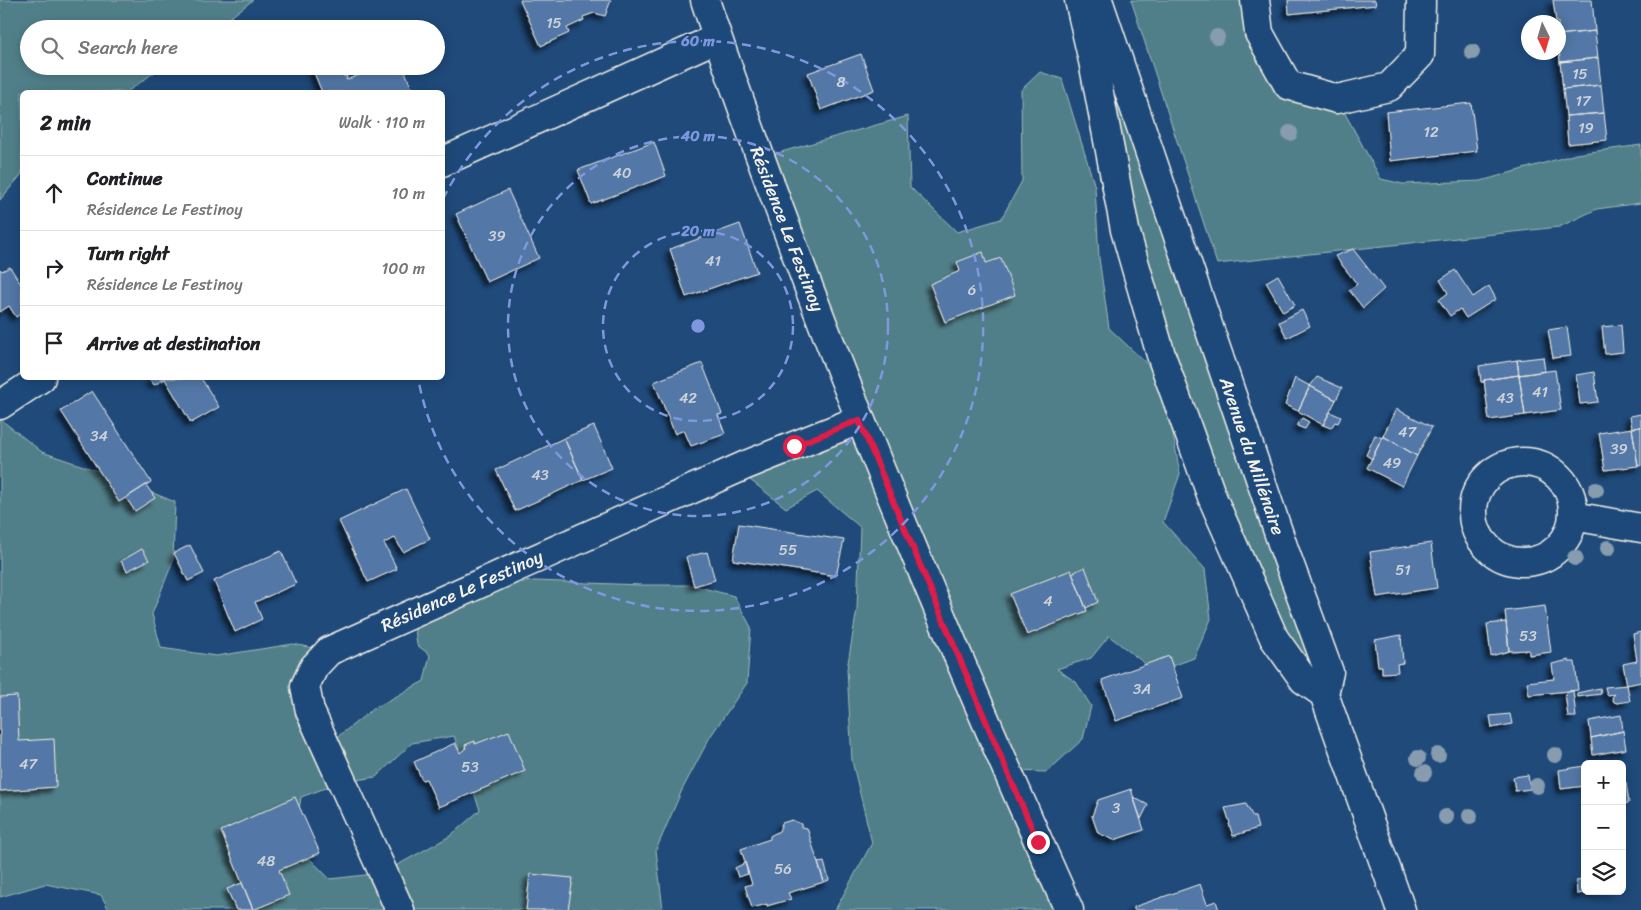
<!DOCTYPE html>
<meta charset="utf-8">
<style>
body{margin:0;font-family:Sriracha,sans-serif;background:#f2f2f2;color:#202124}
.controls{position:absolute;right:15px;bottom:15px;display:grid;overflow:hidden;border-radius:8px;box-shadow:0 2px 12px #0003}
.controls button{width:45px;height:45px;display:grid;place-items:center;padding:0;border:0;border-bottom:1px solid #e0e0e0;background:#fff;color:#202124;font:25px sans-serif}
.compass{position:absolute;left:1521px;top:15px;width:45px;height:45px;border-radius:50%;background:#fff;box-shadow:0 2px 12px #0003;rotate:175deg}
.stop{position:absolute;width:15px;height:15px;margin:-11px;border:4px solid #e11d48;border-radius:50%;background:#fff}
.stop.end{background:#e11d48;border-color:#fff;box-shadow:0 1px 5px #0008}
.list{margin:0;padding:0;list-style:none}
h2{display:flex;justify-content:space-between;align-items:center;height:65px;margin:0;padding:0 20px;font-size:21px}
h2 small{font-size:16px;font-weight:400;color:#757577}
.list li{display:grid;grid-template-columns:32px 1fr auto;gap:15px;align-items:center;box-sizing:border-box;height:75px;padding:0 20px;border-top:1px solid #e0e0e0}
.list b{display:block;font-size:19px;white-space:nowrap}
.list p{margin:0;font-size:16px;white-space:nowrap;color:#757577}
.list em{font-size:16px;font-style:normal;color:#757577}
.icon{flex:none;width:28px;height:28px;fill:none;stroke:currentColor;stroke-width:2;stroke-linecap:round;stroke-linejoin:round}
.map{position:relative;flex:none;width:1641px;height:910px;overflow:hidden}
.search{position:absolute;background:#fff;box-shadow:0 2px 12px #0003;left:20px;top:20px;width:425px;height:55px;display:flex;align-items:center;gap:12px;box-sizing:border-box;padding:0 18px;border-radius:28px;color:#757577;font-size:19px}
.panel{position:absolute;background:#fff;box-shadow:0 2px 12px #0003;left:20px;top:90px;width:425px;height:290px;border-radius:8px}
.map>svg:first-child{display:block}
.green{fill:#517f89;stroke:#a2b8b8;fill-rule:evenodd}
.building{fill:#5277a6;stroke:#f4f1e8;filter:url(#shadow)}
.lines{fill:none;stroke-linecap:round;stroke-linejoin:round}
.minor-casing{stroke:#f4f1e8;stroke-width:31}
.minor{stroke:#1f4a7a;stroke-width:28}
.tree{fill:#879caf}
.route{stroke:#e11d48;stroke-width:6}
.ring{fill:none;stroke:#7e97df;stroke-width:2.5;stroke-dasharray:9 6}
.labels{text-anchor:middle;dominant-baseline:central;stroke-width:4;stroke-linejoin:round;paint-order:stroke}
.number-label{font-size:15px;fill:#ccd2d8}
.street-label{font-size:18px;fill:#f4f1e8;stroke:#1f4a7a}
.centre{fill:#7e97df;stroke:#1f4a7a;stroke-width:2.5}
.ring-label{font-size:15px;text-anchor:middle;font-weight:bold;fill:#7e97df;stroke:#1f4a7a;stroke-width:4;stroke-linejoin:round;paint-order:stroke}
</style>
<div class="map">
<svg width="1641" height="910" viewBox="0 0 1641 910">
<defs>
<filter id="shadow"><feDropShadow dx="-4.5" dy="4.5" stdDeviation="2.5" flood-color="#0009"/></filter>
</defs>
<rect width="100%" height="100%" fill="#1f4a7a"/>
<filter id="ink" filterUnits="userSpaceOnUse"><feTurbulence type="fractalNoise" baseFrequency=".02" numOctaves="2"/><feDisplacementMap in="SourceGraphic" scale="10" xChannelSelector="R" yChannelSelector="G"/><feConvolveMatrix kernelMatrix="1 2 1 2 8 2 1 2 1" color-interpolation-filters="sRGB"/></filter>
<g filter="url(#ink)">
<path class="green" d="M0,0H253L215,29H29V66H163L127,92H22V174L0,200Z
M1098,0L1324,694L1274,638L1125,230Z
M1131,0H1255L1288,85L1337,99L1381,179L1403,184L1481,181L1576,154L1641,145V203L1597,209L1559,227L1217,264Z
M1040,72L1062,79L1095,187L1099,258L1109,328L1149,366L1171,423L1180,474L1163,522L1205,569L1211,619L1194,658L1156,672L1109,636L1091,658L1057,669L1076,682L1091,706L1083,739L1047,772L1009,771L1069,910H835L872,843L852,761L847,669L857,609L860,527L817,491L786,508L736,469L859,419L760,158L908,116L910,187L957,232L1001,219L1022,181L1021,90Z
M0,419L42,452L104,473L175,502L173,561L152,614L161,648L216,656L293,644L329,651L314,667L326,746L373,709L424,681L430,655L417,645L413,613L471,587L535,581L642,585H691L734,596L751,627L747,683L710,737L682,790L656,850L663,910H109L101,895L45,884L0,897ZM454,736L480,810L450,836L383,873L330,879L294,843L301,797L342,782L376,777L412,743Z"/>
<path class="building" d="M520,0H611L605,16L594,13L583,17L584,20L567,28L569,33L541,46Z
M1288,0H1375L1376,5L1289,14Z
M1553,0H1592L1595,31L1558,35V22H1556Z
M1595,31L1598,58L1560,62L1558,35Z
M861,54L874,90L821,110L808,73Z
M1598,58L1601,85L1563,89L1560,62Z
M317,66H339L343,76H347L346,80L383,66H403L413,92H322L312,68Z
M1601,85L1604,113L1566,116L1563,89Z
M1471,103L1477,151L1390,161L1386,112Z
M1604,113L1607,140L1568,144L1566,116Z
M654,142L666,176L591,204L578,170Z
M508,190L539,258L487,282L456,214Z
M740,224L757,272L686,297L670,249Z
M1353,249L1384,289L1363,308L1349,290L1357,284L1335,256Z
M983,252L986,263L1001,258L1015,295L945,322L930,284L960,271L957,262Z
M10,267L22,286V313L16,317L9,306L0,312V269L2,271Z
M1455,270L1473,297L1489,286L1496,299L1466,318L1460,309L1450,316L1439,300L1448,293L1440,280Z
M1278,275L1295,305L1283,312L1266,282Z
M1302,310L1310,326L1287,338L1279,322Z
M1621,325L1623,352L1605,354L1602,327Z
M1567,327L1571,356L1553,358L1548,330Z
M1543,357L1545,371L1519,375L1517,360Z
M1517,360L1519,375L1484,380V382H1481L1479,366Z
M702,363L722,414L718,415L725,434L691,446L684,430L675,434L654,382Z
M1555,370L1561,410L1525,415L1519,375Z
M1594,372L1598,402L1580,404L1576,375Z
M1519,375L1525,415L1489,420L1484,380Z
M1317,377L1342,388L1336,400L1310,386Z
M149,378H201L219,407L191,423L165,379L154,385Z
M1295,378L1310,386L1298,411L1285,405Z
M1310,386L1336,400L1323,425L1298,411Z
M92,391L151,482L119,502L61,411Z
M1396,409L1432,427L1417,456L1383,436Z
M1330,412L1341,417L1338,423L1335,422L1331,428L1323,425Z
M1641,414V427L1632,428L1630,416Z
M1302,418L1309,422L1305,429L1297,426Z
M594,426L612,468L583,480L564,438Z
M1641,427V466H1638L1632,428Z
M1632,428L1638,466L1605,470L1599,433Z
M1375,435L1382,438L1372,459L1366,455Z
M1383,436L1417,456L1402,486L1367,468Z
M564,438L583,480L515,511L496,470Z
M146,485L155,498L135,511L126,498Z
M406,489L430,539L403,552L395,538L384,543L397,569L368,582L339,521Z
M739,524L844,540L836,576L733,560Z
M1431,543L1437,588L1377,597L1370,552Z
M190,545L204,573L188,581L174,553Z
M142,549L149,560L127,571L121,561Z
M281,551L296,584L255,602L262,619L235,632L214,581Z
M707,552L715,580L694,586L686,557Z
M1085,567L1098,602L1086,608L1072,573Z
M1071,570L1087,611L1027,635L1010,594Z
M1545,606L1551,652L1529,655V650L1509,651L1505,611Z
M1506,622L1509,651L1491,656L1487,624Z
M1641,632V682L1627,685L1623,664L1637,661L1633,634Z
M1401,635L1403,663L1397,664L1398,672L1382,673V666H1378L1375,640Z
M1169,656L1183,698L1116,721L1102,680Z
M1569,660V662H1575L1578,690L1529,695L1527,682L1554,679L1552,664Z
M1627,685L1630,701L1617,703L1614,702L1612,697L1615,694L1607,695L1605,687Z
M1600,688L1601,694L1577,697V693Z
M1573,691L1576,717H1568L1565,693Z
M17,696L19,741L54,739L56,787L0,791V697Z
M1510,714L1512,724L1492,728L1490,716Z
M1621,715L1623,731L1591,738L1589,721Z
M509,731L525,771L439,807L426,779L422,780L414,762L455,743L460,753L466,748L465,745L475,741V744Z
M1623,731L1626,749L1593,755L1591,738Z
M1585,766V786L1561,789L1559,770Z
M1528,775L1530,789L1515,791L1513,777Z
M1622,783H1626L1629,803L1622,804Z
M1131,789L1144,830L1114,840L1098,833L1092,816L1098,800Z
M295,797L320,853L279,870L289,895L253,910L221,831Z
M1133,797L1148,805L1141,819Z
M1246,804L1253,817H1255L1258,828L1233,836L1229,824L1230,823L1225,808Z
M792,820L801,824V827L807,828L824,882L788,893L791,899L767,906V904L752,908L745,886L752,884L741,849L770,839V836L779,831L782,823Z
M824,862L829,880L824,882L818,863Z
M745,863L748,874L738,877L735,868Z
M530,874L573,878L568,910H526Z
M1585,880V891H1614L1592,894V892L1577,894L1576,881Z
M242,883L253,909L250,910H236L227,889Z
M1200,884L1207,904L1216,901L1219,910H1134V907Z"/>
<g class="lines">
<g class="minor-casing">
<path id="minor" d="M705,0C736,95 772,189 807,283C888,494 976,703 1069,910
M1079,0L1093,61L1125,230L1161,355L1212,497L1274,638L1304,680L1324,694
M1098,0L1284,549L1329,672L1324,694L1401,910
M1255,0L1259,33L1288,85L1337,99L1389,87L1420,55L1421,1
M442,162L717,38
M0,405L41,378
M1473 512a50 50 0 1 1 100 0a50 50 0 1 1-100 0Z
M1573,516L1641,528
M400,910L310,711L305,686L314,667L329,651L746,465L859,420"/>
</g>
<use href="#minor" class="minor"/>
</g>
<g class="tree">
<circle cx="1217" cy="37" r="8"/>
<circle cx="1472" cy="52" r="8"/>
<circle cx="1290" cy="133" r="8"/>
<circle cx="1596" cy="490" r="8"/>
<circle cx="1608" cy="548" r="8"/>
<circle cx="1575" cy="558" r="8"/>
<circle cx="1438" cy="755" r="8"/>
<circle cx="1555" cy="755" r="8"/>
<circle cx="1418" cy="758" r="8"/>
<circle cx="1424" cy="773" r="8"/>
<circle cx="1537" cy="786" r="8"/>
<circle cx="1470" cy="816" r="8"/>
<circle cx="1446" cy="817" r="8"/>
</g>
</g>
<g class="lines" filter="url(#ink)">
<path class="route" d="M794,446L859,420L1007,771L1038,842"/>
</g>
<g class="ring">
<circle cx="698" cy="326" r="95"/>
<circle cx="698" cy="326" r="190"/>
<path d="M443 199A285 285 0 1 1 418 378"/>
</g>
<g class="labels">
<g class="number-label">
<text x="554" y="23">15</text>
<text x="1580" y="74">15</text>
<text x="841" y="82">8</text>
<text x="1583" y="101">17</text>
<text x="1586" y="128">19</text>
<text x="1431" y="132">12</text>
<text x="622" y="173">40</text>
<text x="497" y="236">39</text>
<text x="713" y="261">41</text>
<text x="972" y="290">6</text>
<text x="1540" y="392">41</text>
<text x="688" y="398">42</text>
<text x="1505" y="398">43</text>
<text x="1407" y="432">47</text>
<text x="99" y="436">34</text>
<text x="1619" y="449">39</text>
<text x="1392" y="463">49</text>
<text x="540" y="475">43</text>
<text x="788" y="550">55</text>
<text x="1403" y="570">51</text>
<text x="1048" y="601">4</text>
<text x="1528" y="636">53</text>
<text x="1142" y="689">3A</text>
<text x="28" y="764">47</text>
<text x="470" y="767">53</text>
<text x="1116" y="808">3</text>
<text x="266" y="861">48</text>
<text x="783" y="869">56</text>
</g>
<g class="street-label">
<text transform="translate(787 229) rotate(69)">Résidence Le Festinoy</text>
<text transform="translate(1252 456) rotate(71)">Avenue du Millénaire</text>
<text transform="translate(462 591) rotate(-24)">Résidence Le Festinoy</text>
</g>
</g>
<circle cx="698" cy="326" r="8" class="centre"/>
<g class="ring-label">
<text x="698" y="46">60 m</text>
<text x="698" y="141">40 m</text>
<text x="698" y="236">20 m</text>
</g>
</svg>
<div class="controls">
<button>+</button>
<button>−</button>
<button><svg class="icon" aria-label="layers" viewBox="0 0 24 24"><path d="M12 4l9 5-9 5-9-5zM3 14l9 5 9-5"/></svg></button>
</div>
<svg class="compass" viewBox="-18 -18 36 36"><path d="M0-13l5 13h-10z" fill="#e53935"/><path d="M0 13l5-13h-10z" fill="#757577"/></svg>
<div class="stop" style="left:794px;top:446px"></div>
<div class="stop end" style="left:1038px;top:842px"></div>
<div class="search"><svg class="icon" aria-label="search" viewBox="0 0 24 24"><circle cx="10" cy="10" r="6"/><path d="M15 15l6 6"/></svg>Search here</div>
<section class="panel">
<h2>2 min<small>Walk · 110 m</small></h2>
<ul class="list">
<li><svg class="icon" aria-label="ahead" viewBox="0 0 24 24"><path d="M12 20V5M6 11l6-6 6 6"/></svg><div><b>Continue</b><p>Résidence Le Festinoy</p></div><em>10 m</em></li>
<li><svg class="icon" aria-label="right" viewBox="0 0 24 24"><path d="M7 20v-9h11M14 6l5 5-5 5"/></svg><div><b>Turn right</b><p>Résidence Le Festinoy</p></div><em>100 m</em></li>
<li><svg class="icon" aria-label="arrive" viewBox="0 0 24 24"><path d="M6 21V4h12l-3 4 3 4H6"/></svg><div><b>Arrive at destination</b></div></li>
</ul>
</section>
</div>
